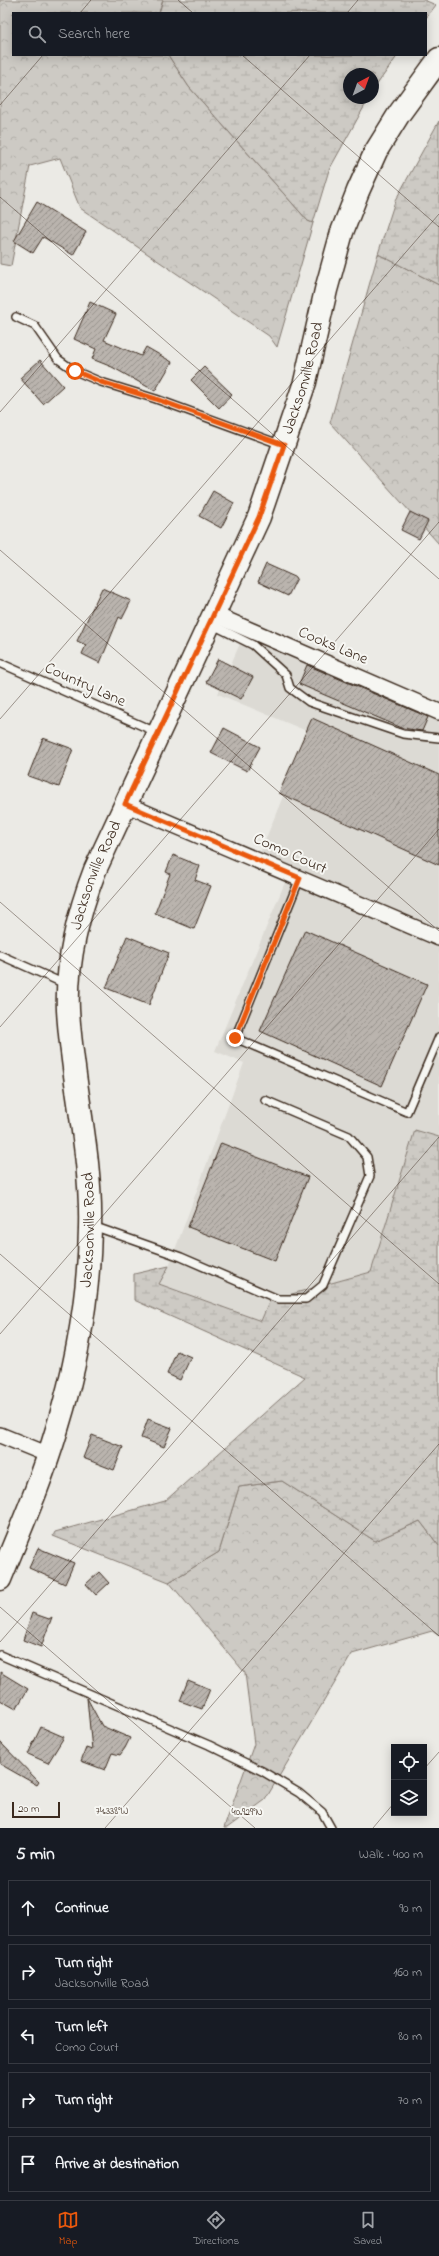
<!DOCTYPE html>
<meta charset="utf-8">
<style>
body{margin:0;font-family:"Indie Flower",sans-serif;background:#242831;color:#f1f3f6}
.controls{position:absolute;right:12px;bottom:12px;display:grid;overflow:hidden;border-radius:0px;box-shadow:0 2px 10px #0003}
.controls button{width:36px;height:36px;display:grid;place-items:center;padding:0;border:0;border-bottom:1px solid #363941;background:#171b24;color:#f1f3f6;font:20px sans-serif}
.compass{position:absolute;left:343px;top:68px;width:36px;height:36px;border-radius:50%;background:#171b24;box-shadow:0 2px 10px #0003;rotate:41deg}
.scale{position:absolute;left:12px;bottom:10px;width:48px;box-sizing:border-box;padding-left:4px;border:2px solid #3b2a1e;border-top:0;font-size:11px;line-height:14px;white-space:nowrap;color:#3b2a1e;-webkit-text-stroke:3px #f6f6f2;paint-order:stroke}
.stop{position:absolute;width:12px;height:12px;margin:-9px;border:3px solid #ea580c;border-radius:50%;background:#fff}
.stop.end{background:#ea580c;border-color:#fff;box-shadow:0 1px 4px #0008}
.list{margin:0;padding:0;list-style:none}
h2{display:flex;justify-content:space-between;align-items:center;height:52px;margin:0;padding:0 16px;font-size:17px}
h2 small{font-size:13px;font-weight:400;color:#9ea1a6}
.list li{display:grid;grid-template-columns:26px 1fr auto;gap:12px;align-items:center;box-sizing:border-box;height:56px;margin:0 8px 8px;padding:0 8px;border:1px solid #363941;border-radius:0px}
.list b{display:block;font-size:15px;white-space:nowrap}
.list p{margin:0;font-size:13px;white-space:nowrap;color:#9ea1a6}
.list em{font-size:13px;font-style:normal;color:#9ea1a6}
.icon{flex:none;width:22px;height:22px;fill:none;stroke:currentColor;stroke-width:2;stroke-linecap:round;stroke-linejoin:round}
.map{position:relative;flex:none;width:439px;height:1828px;overflow:hidden}
.search{position:absolute;background:#171b24;box-shadow:0 2px 10px #0003;left:12px;right:12px;top:12px;height:44px;display:flex;align-items:center;gap:10px;box-sizing:border-box;padding:0 14px;border-radius:0px;color:#9ea1a6;font-size:15px}
.sheet{height:372px;background:#171b24}
nav{display:flex;justify-content:space-around;align-items:center;box-sizing:border-box;height:56px;border-top:1px solid #363941;background:#171b24;font-size:11px;color:#9ea1a6}
nav a{display:grid;justify-items:center;gap:2px}
nav .on{color:#ea580c}
.map>svg:first-child{display:block}
.built{fill:#dcdad4}
.forest{fill:url(#forest-crowns);stroke:#847a71}
.wetland{fill:url(#wetland-marsh);stroke:#847a71}
.building{fill:url(#building-hatch);stroke:#3b2a1e}
.lines{fill:none;stroke-linecap:round;stroke-linejoin:round}
.service-casing{stroke:#3b2a1e;stroke-width:10}
.minor-casing{stroke:#3b2a1e;stroke-width:18}
.primary-casing{stroke:#3b2a1e;stroke-width:25}
.service{stroke:#f6f6f2;stroke-width:7}
.minor{stroke:#f6f6f2;stroke-width:15}
.primary{stroke:#f6f6f2;stroke-width:22}
.route{stroke:#ea580c;stroke-width:5}
.ticks{fill:none;stroke:#3b2a1e;stroke-width:1;stroke-opacity:0.45}
.labels{text-anchor:middle;dominant-baseline:central;stroke-width:4;stroke-linejoin:round;paint-order:stroke}
.street-label{font-size:16px;fill:#3b2a1e;stroke:#f6f6f2}
.ticks-label{font-size:10px;text-anchor:middle;fill:#3b2a1e;stroke:#f6f6f2;stroke-width:4;stroke-linejoin:round;paint-order:stroke}
</style>
<div class="map">
<svg width="439" height="1828" viewBox="0 0 439 1828">
<defs>
<pattern id="forest-crowns" width="20" height="18" patternUnits="userSpaceOnUse"><rect width="20" height="18" fill="#cdcac4"/><path d="M2 6a3 3 0 1 1 6 0M12 15a3 3 0 1 1 6 0" fill="none" stroke="#b1aea8"/></pattern>
<pattern id="wetland-marsh" width="20" height="14" patternUnits="userSpaceOnUse"><rect width="20" height="14" fill="#cdcac4"/><path d="M1 5h8M5 5V1M11 12h8M15 12V8" fill="none" stroke="#b1aea8"/></pattern>
<pattern id="building-hatch" width="6" height="6" patternUnits="userSpaceOnUse"><rect width="6" height="6" fill="#bab4ae"/><path d="M-1 1l2-2M0 6l6-6M5 7l2-2" fill="none" stroke="#98938d"/></pattern>
</defs>
<rect width="100%" height="100%" fill="#ebeae5"/>
<filter id="ink" filterUnits="userSpaceOnUse"><feTurbulence type="fractalNoise" baseFrequency=".025" numOctaves="2"/><feDisplacementMap in="SourceGraphic" scale="8" xChannelSelector="R" yChannelSelector="G"/><feConvolveMatrix kernelMatrix="1 2 1 2 8 2 1 2 1" color-interpolation-filters="sRGB"/></filter>
<g filter="url(#ink)">
<path class="built" d="M248,625L371,674L439,705V1137L415,1131L371,1272L270,1300L261,1321L159,1284L169,1266L244,1063L215,1051L288,875L256,863L309,732L218,694Z"/>
<path class="forest" d="M0,0H163L159,13H13V55H168L189,87L308,221L313,223L277,347L269,336L80,208L60,158L30,166L11,266L0,264Z
M378,254L439,285V544L330,423Z
M282,1481L375,1541L420,1521L439,1546V1636L432,1631L352,1654L265,1800L227,1828H224L254,1744L245,1673L169,1582L219,1552L239,1487Z"/>
<path class="wetland" d="M163,0H424L436,5L426,18V13H159Z
M168,55H398L373,90V74H349V98H369L329,170L313,223L308,221L189,87Z
M439,121V285L378,254L395,201Z
M415,1130L439,1137V1546L420,1521L375,1541L282,1481L239,1487L219,1552L169,1582L53,1536L55,1532L165,1501L305,1377L134,1300V1274L169,1266L159,1284L261,1321L270,1300L371,1272Z"/>
<path class="building" d="M37,202L86,232L73,255L43,237L33,253L14,241Z
M90,302L116,314L104,340L141,356L146,347L172,362L155,391L112,367L92,359L96,349L74,339Z
M40,360L63,386L43,404L20,378Z
M204,367L232,394L219,408L191,380Z
M213,491L234,503L221,528L199,516Z
M410,512L428,521L419,539L401,530Z
M266,564L297,578L288,596L258,582Z
M102,588L131,601L122,619L119,617L100,663L82,654L86,645L77,641Z
M218,659L253,677L241,699L206,682Z
M307,665L428,717L422,731L402,728L299,684Z
M312,718L439,775V865L279,793Z
M224,728L260,747L247,771L211,753Z
M43,738L73,749L59,787L28,776Z
M173,855L200,866L195,880L211,886L194,929L155,913L170,874L166,872Z
M305,930L427,984L382,1086L260,1031Z
M127,936L169,953L149,1005L106,988Z
M221,1143L308,1177L275,1261L188,1227Z
M177,1351L191,1357L180,1380L167,1374Z
M148,1419L172,1428L164,1447L141,1438Z
M92,1435L123,1447L114,1470L83,1458Z
M38,1548L74,1563L65,1584L29,1568Z
M99,1572L109,1583L96,1595L86,1584Z
M32,1613L49,1619L52,1617L41,1647L23,1640Z
M0,1672L28,1689L16,1709L0,1700Z
M188,1680L210,1689L202,1709L180,1701Z
M87,1698L102,1726L130,1738L125,1748L120,1755L112,1753L105,1770L81,1761L86,1748L92,1750Z
M41,1727L64,1737L48,1763L28,1754Z
M0,1742L39,1782L37,1785L0,1764Z"/>
<g class="lines">
<g class="service-casing">
<path id="service" d="M16,317L35,326L58,359L75,371L101,382L156,399L282,445
M211,624L253,645L286,675L290,688L309,702L403,734L439,738
M0,663L156,732
M300,878L235,1038L407,1112L439,1037
M0,955L65,984
M93,1226L181,1257L278,1299H306L323,1285L370,1176L367,1157L349,1136L265,1100
M0,1655L209,1745L262,1771L299,1793L322,1812L331,1828"/>
</g>
<g class="minor-casing">
<path id="minor" d="M213,614L439,712
M125,804L439,938
M0,1435L49,1455"/>
</g>
<g class="primary-casing">
<g id="primary">
<path id="s1" d="M0,1579C20,1530 42,1480 57,1429C77,1364 89,1296 90,1228C92,1154 72,1082 68,1010C66,962 78,914 95,870L259,517L305,382L326,290L342,232L358,191L376,151L399,114L439,59"/>
</g>
</g>
<use href="#service" class="service"/>
<use href="#minor" class="minor"/>
<use href="#primary" class="primary"/>
</g>
</g>
<g class="lines" filter="url(#ink)">
<path class="route" d="M75,371L101,382L156,399L284,445L259,517L125,804L300,878L235,1038"/>
</g>
<path class="ticks" d="M178,0L193,13M80,13L91,0M347,13L358,0M242,55L439,227M0,105L43,55M0,197L439,579M0,412L310,55M0,550L439,931M0,719L439,214M0,902L439,1284M0,1027L439,522M0,1254L439,1636M0,1334L439,829M0,1607L255,1828M0,1642L439,1137M424,1769L439,1752M105,1828L439,1444M373,1828L394,1803"/>
<g class="labels">
<g class="street-label">
<text stroke="none"><textPath href="#s1" startOffset="1263">Jacksonville Road</textPath></text>
<text transform="translate(333 646) rotate(23)">Cooks Lane</text>
<text transform="translate(85 685) rotate(24)">Country Lane</text>
<text transform="translate(290 854) rotate(24)">Como Court</text>
<text stroke="none"><textPath href="#s1" startOffset="723">Jacksonville Road</textPath></text>
<text stroke="none"><textPath href="#s1" startOffset="363">Jacksonville Road</textPath></text>
</g>
</g>
<g class="ticks-label">
<text x="112" y="1814">74.338°W</text>
<text x="247" y="1815">40.929°N</text>
</g>
</svg>
<div class="controls">
<button><svg class="icon" aria-label="locate" viewBox="0 0 24 24"><circle cx="12" cy="12" r="6"/><path d="M12 2v4M12 18v4M2 12h4M18 12h4"/></svg></button>
<button><svg class="icon" aria-label="layers" viewBox="0 0 24 24"><path d="M12 4l9 5-9 5-9-5zM3 14l9 5 9-5"/></svg></button>
</div>
<svg class="compass" viewBox="-18 -18 36 36"><path d="M0-13l5 13h-10z" fill="#e53935"/><path d="M0 13l5-13h-10z" fill="#9ea1a6"/></svg>
<div class="scale">20 m</div>
<div class="stop" style="left:75px;top:371px"></div>
<div class="stop end" style="left:235px;top:1038px"></div>
<div class="search"><svg class="icon" aria-label="search" viewBox="0 0 24 24"><circle cx="10" cy="10" r="6"/><path d="M15 15l6 6"/></svg>Search here</div>
</div>
<section class="sheet">
<h2>5 min<small>Walk · 400 m</small></h2>
<ul class="list">
<li><svg class="icon" aria-label="ahead" viewBox="0 0 24 24"><path d="M12 20V5M6 11l6-6 6 6"/></svg><div><b>Continue</b></div><em>90 m</em></li>
<li><svg class="icon" aria-label="right" viewBox="0 0 24 24"><path d="M7 20v-9h11M14 6l5 5-5 5"/></svg><div><b>Turn right</b><p>Jacksonville Road</p></div><em>160 m</em></li>
<li><svg class="icon" aria-label="left" viewBox="0 0 24 24"><path d="M17 20v-9H6M10 6l-5 5 5 5"/></svg><div><b>Turn left</b><p>Como Court</p></div><em>80 m</em></li>
<li><svg class="icon" aria-label="right" viewBox="0 0 24 24"><path d="M7 20v-9h11M14 6l5 5-5 5"/></svg><div><b>Turn right</b></div><em>70 m</em></li>
<li><svg class="icon" aria-label="arrive" viewBox="0 0 24 24"><path d="M6 21V4h12l-3 4 3 4H6"/></svg><div><b>Arrive at destination</b></div></li>
</ul>
</section>
<nav>
<a class="on"><svg class="icon" aria-label="map" viewBox="0 0 24 24"><path d="M3 6l6-2 6 2 6-2v14l-6 2-6-2-6 2zM9 4v14M15 6v14"/></svg>Map</a>
<a><svg class="icon" aria-label="directions" viewBox="0 0 24 24"><path d="M12 3l9 9-9 9-9-9zM9 14v-3h6M13 9l2 2-2 2"/></svg>Directions</a>
<a><svg class="icon" aria-label="saved" viewBox="0 0 24 24"><path d="M7 4h10v16l-5-4-5 4z"/></svg>Saved</a>
</nav>
